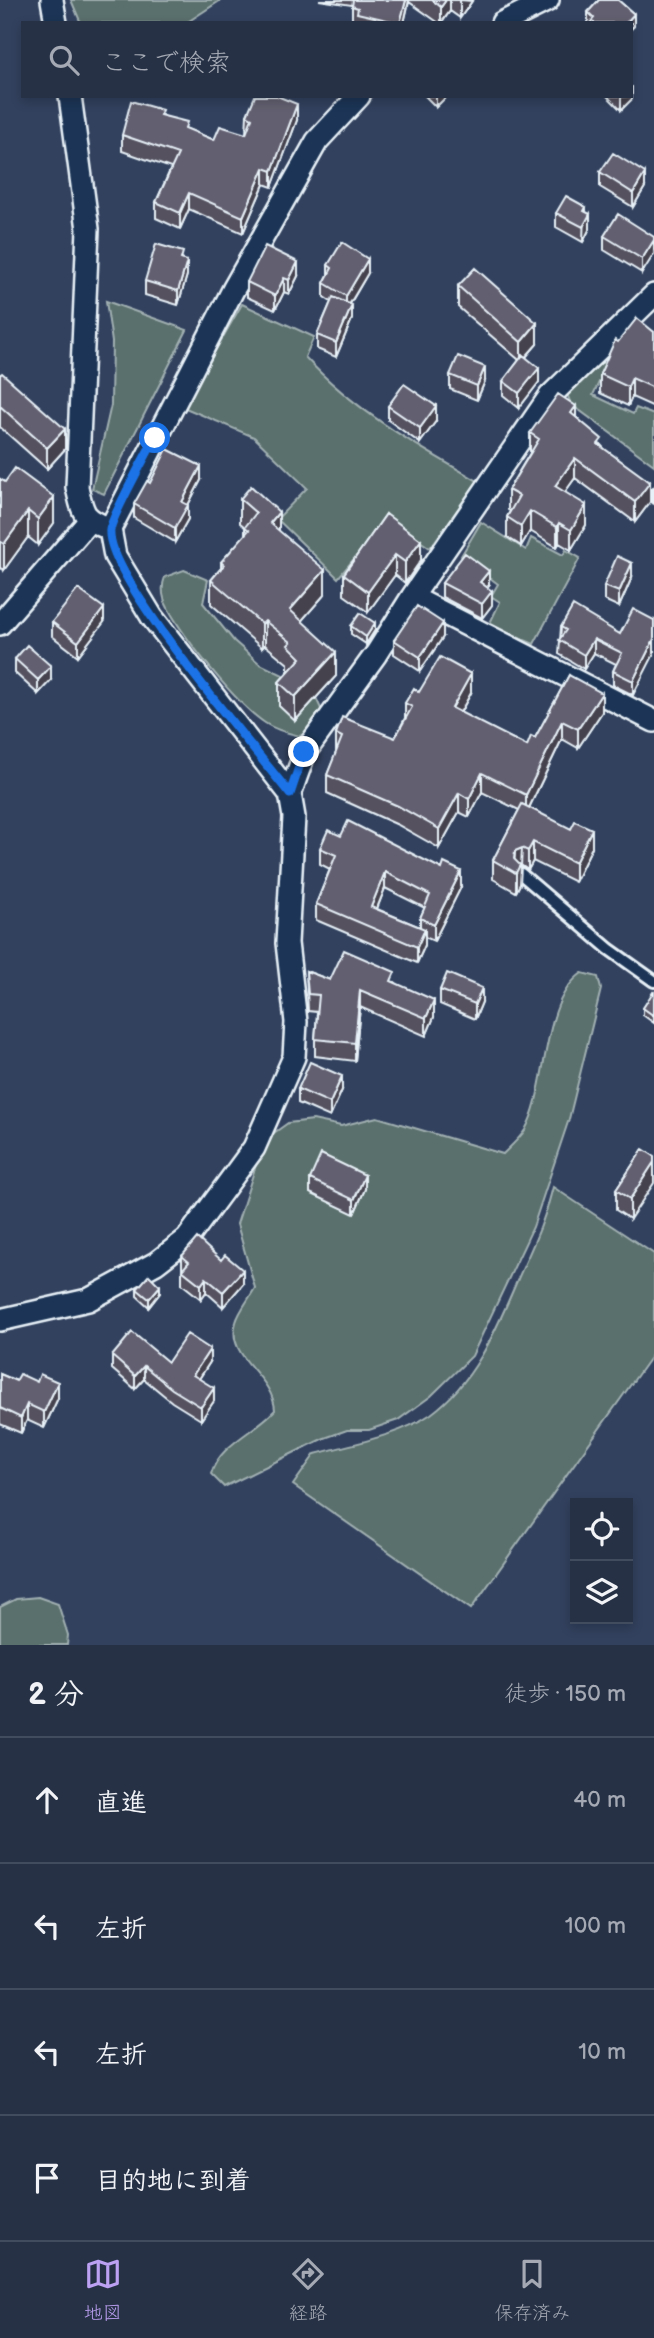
<!DOCTYPE html>
<html lang="ja">
<meta charset="utf-8">
<style>
body{margin:0;font-family:"Balsamiq Sans","Klee One",sans-serif;background:#2e394d;color:#f1f3f6}
.controls{position:absolute;right:21px;bottom:21px;display:grid;overflow:hidden;border-radius:0px;box-shadow:0 4px 10px #0003}
.controls button{width:63px;height:63px;display:grid;place-items:center;padding:0;border:0;border-bottom:2px solid #424c5f;background:#263146;color:#f1f3f6;font:35px sans-serif}
.stop{position:absolute;width:21px;height:21px;margin:-16px;border:5px solid #1a73e8;border-radius:50%;background:#fff}
.stop.end{background:#1a73e8;border-color:#fff;box-shadow:0 2px 7px #0008}
.list{margin:0;padding:0;list-style:none}
h2{display:flex;justify-content:space-between;align-items:center;height:91px;margin:0;padding:0 28px;font-size:30px}
h2 small{font-size:23px;font-weight:400;color:#a4a9b3}
.list li{display:grid;grid-template-columns:46px 1fr auto;gap:21px;align-items:center;box-sizing:border-box;height:126px;padding:0 28px;border-top:2px solid #424c5f}
.list b{display:block;font-size:26px;white-space:nowrap}
.list em{font-size:23px;font-style:normal;color:#a4a9b3}
.icon{flex:none;width:38px;height:38px;fill:none;stroke:currentColor;stroke-width:2;stroke-linecap:round;stroke-linejoin:round}
.map{position:relative;flex:none;width:654px;height:1645px;overflow:hidden}
.search{position:absolute;background:#263146;box-shadow:0 4px 10px #0003;left:21px;right:21px;top:21px;height:77px;display:flex;align-items:center;gap:18px;box-sizing:border-box;padding:0 24px;border-radius:0px;color:#a4a9b3;font-size:26px}
.sheet{height:595px;background:#263146}
nav{display:flex;justify-content:space-around;align-items:center;box-sizing:border-box;height:98px;border-top:2px solid #424c5f;background:#263146;font-size:19px;color:#a4a9b3}
nav a{display:grid;justify-items:center;gap:4px}
nav .on{color:#bca0f2}
.map>svg:first-child{display:block}
.green{fill:#5a706c;stroke:#a1b0b2;stroke-width:2}
.lines{fill:none;stroke-linecap:round;stroke-linejoin:round}
.lane-casing{stroke:#e8f1f8;stroke-width:16}
.street-casing{stroke:#e8f1f8;stroke-width:26}
.lane{stroke:#1d3557;stroke-width:10}
.street{stroke:#1d3557;stroke-width:21}
.wall{fill:#54515f;stroke:#e8f1f8;stroke-width:2;fill-rule:evenodd}
.shaded-wall{fill:#45424e;stroke:#e8f1f8;stroke-width:2}
.building{fill:#625e6f;stroke:#e8f1f8;stroke-width:2}
.route{stroke:#1a73e8;stroke-width:9}
</style>
<div class="map">
<svg width="654" height="1645" viewBox="0 0 654 1645">
<rect width="100%" height="100%" fill="#32415e"/>
<filter id="ink" filterUnits="userSpaceOnUse"><feTurbulence type="fractalNoise" baseFrequency=".0143" numOctaves="2"/><feDisplacementMap in="SourceGraphic" scale="14" xChannelSelector="R" yChannelSelector="G"/><feConvolveMatrix kernelMatrix="1 2 1 2 8 2 1 2 1" color-interpolation-filters="sRGB"/></filter>
<g filter="url(#ink)">
<path class="green" d="M71,0H221L186,23H84L80,21Z
M106,301L187,330L104,494L92,489L111,405L112,342Z
M242,304L314,337L305,357C355,411 415,445 478,481L430,548L388,518L338,578L277,519L307,488L254,437L183,407Z
M596,359L607,365L593,395L633,414L636,408L654,415V465L571,404L567,394Z
M481,522L526,550L531,538L563,555L566,550L580,558L534,644L489,625L500,602L491,596L498,584L461,556Z
M184,570L208,580L203,603L234,641L260,664L312,689L322,711L315,725L300,736C287,733 275,730 265,723C236,704 184,638 168,608C162,597 161,587 165,577Z
M582,973L598,977L601,989L569,1119L533,1227L472,1356L431,1396L398,1420L369,1430H347L322,1439L224,1487L211,1474C219,1445 255,1432 275,1410C273,1374 225,1358 236,1322C239,1311 249,1299 255,1288L237,1224L264,1140L288,1123L313,1120L341,1126L377,1117L503,1154C510,1147 520,1138 525,1130C549,1088 540,1002 582,973Z
M553,1187L654,1254V1352L471,1609L293,1485L315,1454C351,1444 399,1436 431,1414C475,1382 496,1330 517,1281C532,1247 544,1224 553,1187Z
M38,1597L58,1604L68,1635L67,1645H0V1607L16,1599Z"/>
<g class="lines">
<g class="lane-casing">
<path id="lane" d="M521,874L609,949L654,981"/>
</g>
<g class="street-casing">
<path id="street" d="M52,0L56,23
M502,23L548,0
M70,96L88,229L77,487C83,515 84,519 110,529
M412,597L654,721
M0,624L89,521
M290,794L152,617L115,556L110,529L233,290L317,141L359,96
M0,1320L88,1300L156,1263L187,1239L254,1148L294,1057L296,1022L287,943L294,817L290,794L305,752L376,654L412,597L550,396L654,295"/>
</g>
<use href="#lane" class="lane"/>
<use href="#street" class="street"/>
</g>
<path class="wall" d="M319,0H472V1L460,18L450,11L442,23H439L409,2L404,23H352V5Z
M599,0H618L634,14V26L631,29V23H588V12Z
M425,96H447L436,107Z
M607,96H631L632,99L621,110Z
M162,115L187,129L214,140L246,134L247,115L297,120L272,187L264,184L243,233L189,209L180,229L156,218V202L171,168L122,151V135Z
M600,172L645,187L633,207L600,187Z
M586,212L590,228L583,242L556,227V213Z
M604,236L654,237L642,273L604,250Z
M183,259L187,275L178,305L145,295V281Z
M328,265L368,273L350,304L352,319L336,357L317,349V335L331,302L324,297V283L328,275Z
M298,276L289,294L284,292L275,310L247,297V282Z
M458,286L537,344L526,357L539,382L519,408L503,395V381L519,360L458,307Z
M654,332V407L632,397L628,406L600,393V374L618,342Z
M0,375L65,449L47,469L0,427Z
M450,375L485,381L477,400L450,389Z
M388,406L436,421L420,443L388,420Z
M576,416L650,502L635,522L575,478L565,492L586,525L571,550L559,543L557,547L530,531L521,546L507,537V517L510,511L508,510V490L530,453V433Z
M0,479L54,523L38,545L28,537L4,570L0,568Z
M201,480L188,505V519L175,542L134,518V504L150,483Z
M654,487V504L652,503V489Z
M240,499L279,531L325,594L301,621L336,676L295,721L279,706V682L289,670L288,669V664L265,645L262,648L211,604V580L221,568V562L245,535V527L240,523Z
M386,514L421,560L405,583L395,575L368,612L344,595V574Z
M632,577L619,607L604,600V586Z
M442,583L489,585L487,587L492,605L482,618L442,597Z
M654,620L633,695L613,685V671L616,664L594,653L584,669L559,654L561,627L620,634Z
M52,622H104L78,656L52,636Z
M351,626L375,630L366,644L351,634Z
M443,637L420,671L394,654V640Z
M15,659L51,680L38,694L15,673Z
M569,675L602,712L578,748L562,739L529,808L592,847L575,882L533,861L528,870L522,866L520,867V884L516,892L493,879V860L519,810L482,792L469,817L459,812L439,848L398,825L327,793V775L336,753V734L395,738L405,718V703L419,692L471,693L460,713L527,746L535,738Z
M320,848L461,887L434,941L425,937V945L417,963L316,920V904L330,869L320,864ZM385,888L425,908L420,918V927L377,909Z
M306,971L330,980L395,982L434,1017L426,1036L360,1007L355,1061L315,1056V1039L317,1012L308,1011Z
M440,990L482,1002L475,1019L440,1004Z
M654,993V1023L643,1015V1008Z
M298,1089L342,1090L330,1117L298,1103Z
M643,1149L630,1219L616,1210V1190Z
M310,1179L365,1189L354,1214L310,1193Z
M182,1256L243,1284L223,1307L206,1292L201,1299L182,1284Z
M137,1289L160,1293L149,1307L137,1296Z
M112,1356L168,1362H210L199,1379L214,1401L201,1420L172,1402L144,1379L135,1389L112,1369Z
M0,1374L58,1398L44,1428L27,1420L21,1433L0,1424Z"/>
<path class="shaded-wall" d="M406,0H409L404,23H400Z
M446,0H450V11L441,23V7Z
M460,0L472,1L460,18Z
M634,14V26L631,29V23H626Z
M632,86V99L621,110V97L631,96Z
M436,96H447L436,107Z
M297,104V120L272,187V171Z
M264,168V184L243,233V217Z
M645,173V187L633,207V193Z
M189,193V209L180,229V213Z
M586,207V221L590,214V228L583,242L584,211Z
M654,240V254L642,273V259Z
M368,259V273L346,310V296Z
M187,261V275L178,305V291Z
M298,262V276L289,294V280Z
M284,278V292L275,310V296Z
M352,305V319L336,357V343Z
M537,323V344L521,362V342Z
M485,367V381L477,400V386Z
M539,368V382L519,408V393Z
M632,378V397L628,406V387Z
M436,406V421L420,443V428Z
M576,406V426L571,413Z
M65,429V449L47,469V448Z
M575,458V478L555,506V486Z
M201,466V480L188,505V519L175,542V528L182,502Z
M650,482V502L635,522V502Z
M54,497V523L38,545V519Z
M586,505V525L571,550V530Z
M28,511V537L4,570V544Z
M530,511V531L521,546V526Z
M279,512V535L270,523Z
M559,523V543L557,547V527Z
M421,540V560L405,583V562Z
M395,555V575L368,612V592Z
M632,563V577L619,607V592Z
M325,570V594L290,634V610Z
M489,571V585L480,596V582Z
M492,591V605L482,618V604Z
M104,608V622L78,656V642Z
M265,621V645L262,648V624Z
M375,623V630L366,644V637Z
M443,623V637L420,671V657Z
M594,639V653L584,669V655Z
M654,639V654L633,695V681Z
M336,652V676L295,721V697Z
M51,666V680L38,694V680Z
M471,674V693L452,727V708Z
M602,693V712L578,748V729Z
M562,721V739L526,814V795Z
M482,773V792L469,817V799Z
M459,793V812L439,848V829Z
M592,829V847L575,882V863Z
M533,842V861L528,870V851Z
M522,848L520,884L516,892V873L514,872L515,851Z
M461,871V887L434,941V925Z
M385,872V888L371,923V907Z
M425,929V945L417,963V947Z
M482,988V1002L475,1019V1004Z
M360,990V1007L355,1061V1043Z
M434,1000V1017L426,1036V1018Z
M342,1076V1090L330,1117V1103Z
M654,1162V1183L630,1219V1199Z
M365,1175V1189L354,1214V1200Z
M243,1270V1284L223,1307V1292Z
M206,1278V1292L201,1299V1285Z
M160,1286V1293L149,1307V1299Z
M210,1349V1362L193,1388V1375Z
M144,1366V1379L135,1389V1376Z
M58,1382V1398L44,1428V1412Z
M214,1388V1401L201,1420V1407Z
M27,1404V1420L21,1433V1418Z"/>
<path class="building" d="M353,0H406L400,23L357,13L358,8L352,6Z
M432,0H446L441,7Z
M599,0H618L634,14L626,23H590L594,18L588,12Z
M255,96H277L297,104L272,171L264,168L243,217L189,193L180,213L156,202L178,154L122,135L131,101L162,110L160,115L187,122L185,128L214,140L220,126L246,134L252,118L247,115Z
M613,153L645,173L633,193L600,172Z
M566,196L586,207L584,211L590,214L583,227L556,213Z
M618,214L654,237V240L642,259L604,236Z
M342,242L368,259L346,296L324,283L332,268L328,265Z
M156,244L183,252L181,259L187,261L178,291L145,281Z
M265,246L298,262L289,280L284,278L275,296L247,282Z
M475,268L537,323L521,342L458,286Z
M333,297L352,305L336,343L317,335Z
M637,318L654,332V388L632,378L628,387L600,374L615,340L618,342Z
M523,355L539,368L519,393L503,381Z
M458,356L485,367L477,386L450,375Z
M2,373L65,429L47,448L0,406V375Z
M404,384L436,406L420,428L388,406Z
M558,394L576,406L571,413L602,439L598,444L650,482L635,502L575,458L555,486L586,505L571,530L559,523L557,527L530,511L521,526L507,517L519,496L508,490L539,439L530,433Z
M167,449L201,466L182,502L188,505L175,528L134,504L147,481L150,483Z
M15,468L54,497L38,519L28,511L4,544L0,541V479L5,482Z
M251,486L279,512L270,523L325,570L290,610L336,652L295,697L279,682L301,658L288,645L291,642L265,621L262,624L211,580L224,565L221,562L249,530L245,527L256,513L240,499Z
M386,514L421,540L405,562L395,555L368,592L344,574Z
M465,553L489,571L480,582L492,591L482,604L442,583Z
M617,556L632,563L619,592L604,586Z
M78,589L104,608L78,642L52,622Z
M417,606L443,623L420,657L394,640Z
M573,606L620,634L633,609L654,620V639L633,681L613,671L622,653L594,639L584,655L559,640L566,630L561,627Z
M360,613L375,623L366,637L351,626Z
M27,645L51,666L38,680L15,659Z
M440,657L471,674L452,708L527,746L531,736L535,738L569,675L602,693L578,729L562,721L526,795L482,773L469,799L459,793L439,829L398,806L327,775L342,737L336,734L342,717L395,738L412,707L405,703L414,688L419,692Z
M522,804L571,829L575,821L592,829L575,863L533,842L528,851L522,848L515,851L514,859L520,865L516,873L493,860Z
M348,821L442,869L444,863L461,871L434,925L420,918L430,895L385,872L371,907L425,929L417,947L316,904L336,855L320,848L328,830L341,836Z
M344,950L395,972L391,981L434,1000L426,1018L360,990L355,1043L315,1039L319,995L308,994L306,971L330,980Z
M447,973L482,988L475,1004L440,990Z
M653,992L654,993V1016L643,1008Z
M310,1062L342,1076L330,1103L298,1089Z
M643,1149L654,1156V1162L630,1199L616,1190Z
M321,1154L365,1175L354,1200L310,1179Z
M197,1238L221,1260L225,1255L243,1270L223,1292L206,1278L201,1285L182,1270L189,1262L182,1256Z
M149,1275L160,1286L149,1299L137,1289Z
M132,1332L168,1362L187,1334L210,1349L193,1375L214,1388L201,1407L172,1389L144,1366L135,1376L112,1356Z
M0,1374L16,1381L20,1374L37,1382L40,1374L58,1382L44,1412L27,1404L21,1418L0,1408Z"/>
</g>
<g class="lines" filter="url(#ink)">
<path class="route" d="M155,438C146,455 112,516 110,530C105,577 256,750 290,794L304,752"/>
</g>
</svg>
<div class="controls">
<button><svg class="icon" aria-label="locate" viewBox="0 0 24 24"><circle cx="12" cy="12" r="6"/><path d="M12 2v4M12 18v4M2 12h4M18 12h4"/></svg></button>
<button><svg class="icon" aria-label="layers" viewBox="0 0 24 24"><path d="M12 4l9 5-9 5-9-5zM3 14l9 5 9-5"/></svg></button>
</div>
<div class="stop" style="left:155px;top:438px"></div>
<div class="stop end" style="left:304px;top:752px"></div>
<div class="search"><svg class="icon" aria-label="search" viewBox="0 0 24 24"><circle cx="10" cy="10" r="6"/><path d="M15 15l6 6"/></svg>ここで検索</div>
</div>
<section class="sheet">
<h2>2 分<small>徒歩 · 150 m</small></h2>
<ul class="list">
<li><svg class="icon" aria-label="ahead" viewBox="0 0 24 24"><path d="M12 20V5M6 11l6-6 6 6"/></svg><div><b>直進</b></div><em>40 m</em></li>
<li><svg class="icon" aria-label="left" viewBox="0 0 24 24"><path d="M17 20v-9H6M10 6l-5 5 5 5"/></svg><div><b>左折</b></div><em>100 m</em></li>
<li><svg class="icon" aria-label="left" viewBox="0 0 24 24"><path d="M17 20v-9H6M10 6l-5 5 5 5"/></svg><div><b>左折</b></div><em>10 m</em></li>
<li><svg class="icon" aria-label="arrive" viewBox="0 0 24 24"><path d="M6 21V4h12l-3 4 3 4H6"/></svg><div><b>目的地に到着</b></div></li>
</ul>
</section>
<nav>
<a class="on"><svg class="icon" aria-label="map" viewBox="0 0 24 24"><path d="M3 6l6-2 6 2 6-2v14l-6 2-6-2-6 2zM9 4v14M15 6v14"/></svg>地図</a>
<a><svg class="icon" aria-label="directions" viewBox="0 0 24 24"><path d="M12 3l9 9-9 9-9-9zM9 14v-3h6M13 9l2 2-2 2"/></svg>経路</a>
<a><svg class="icon" aria-label="saved" viewBox="0 0 24 24"><path d="M7 4h10v16l-5-4-5 4z"/></svg>保存済み</a>
</nav>
